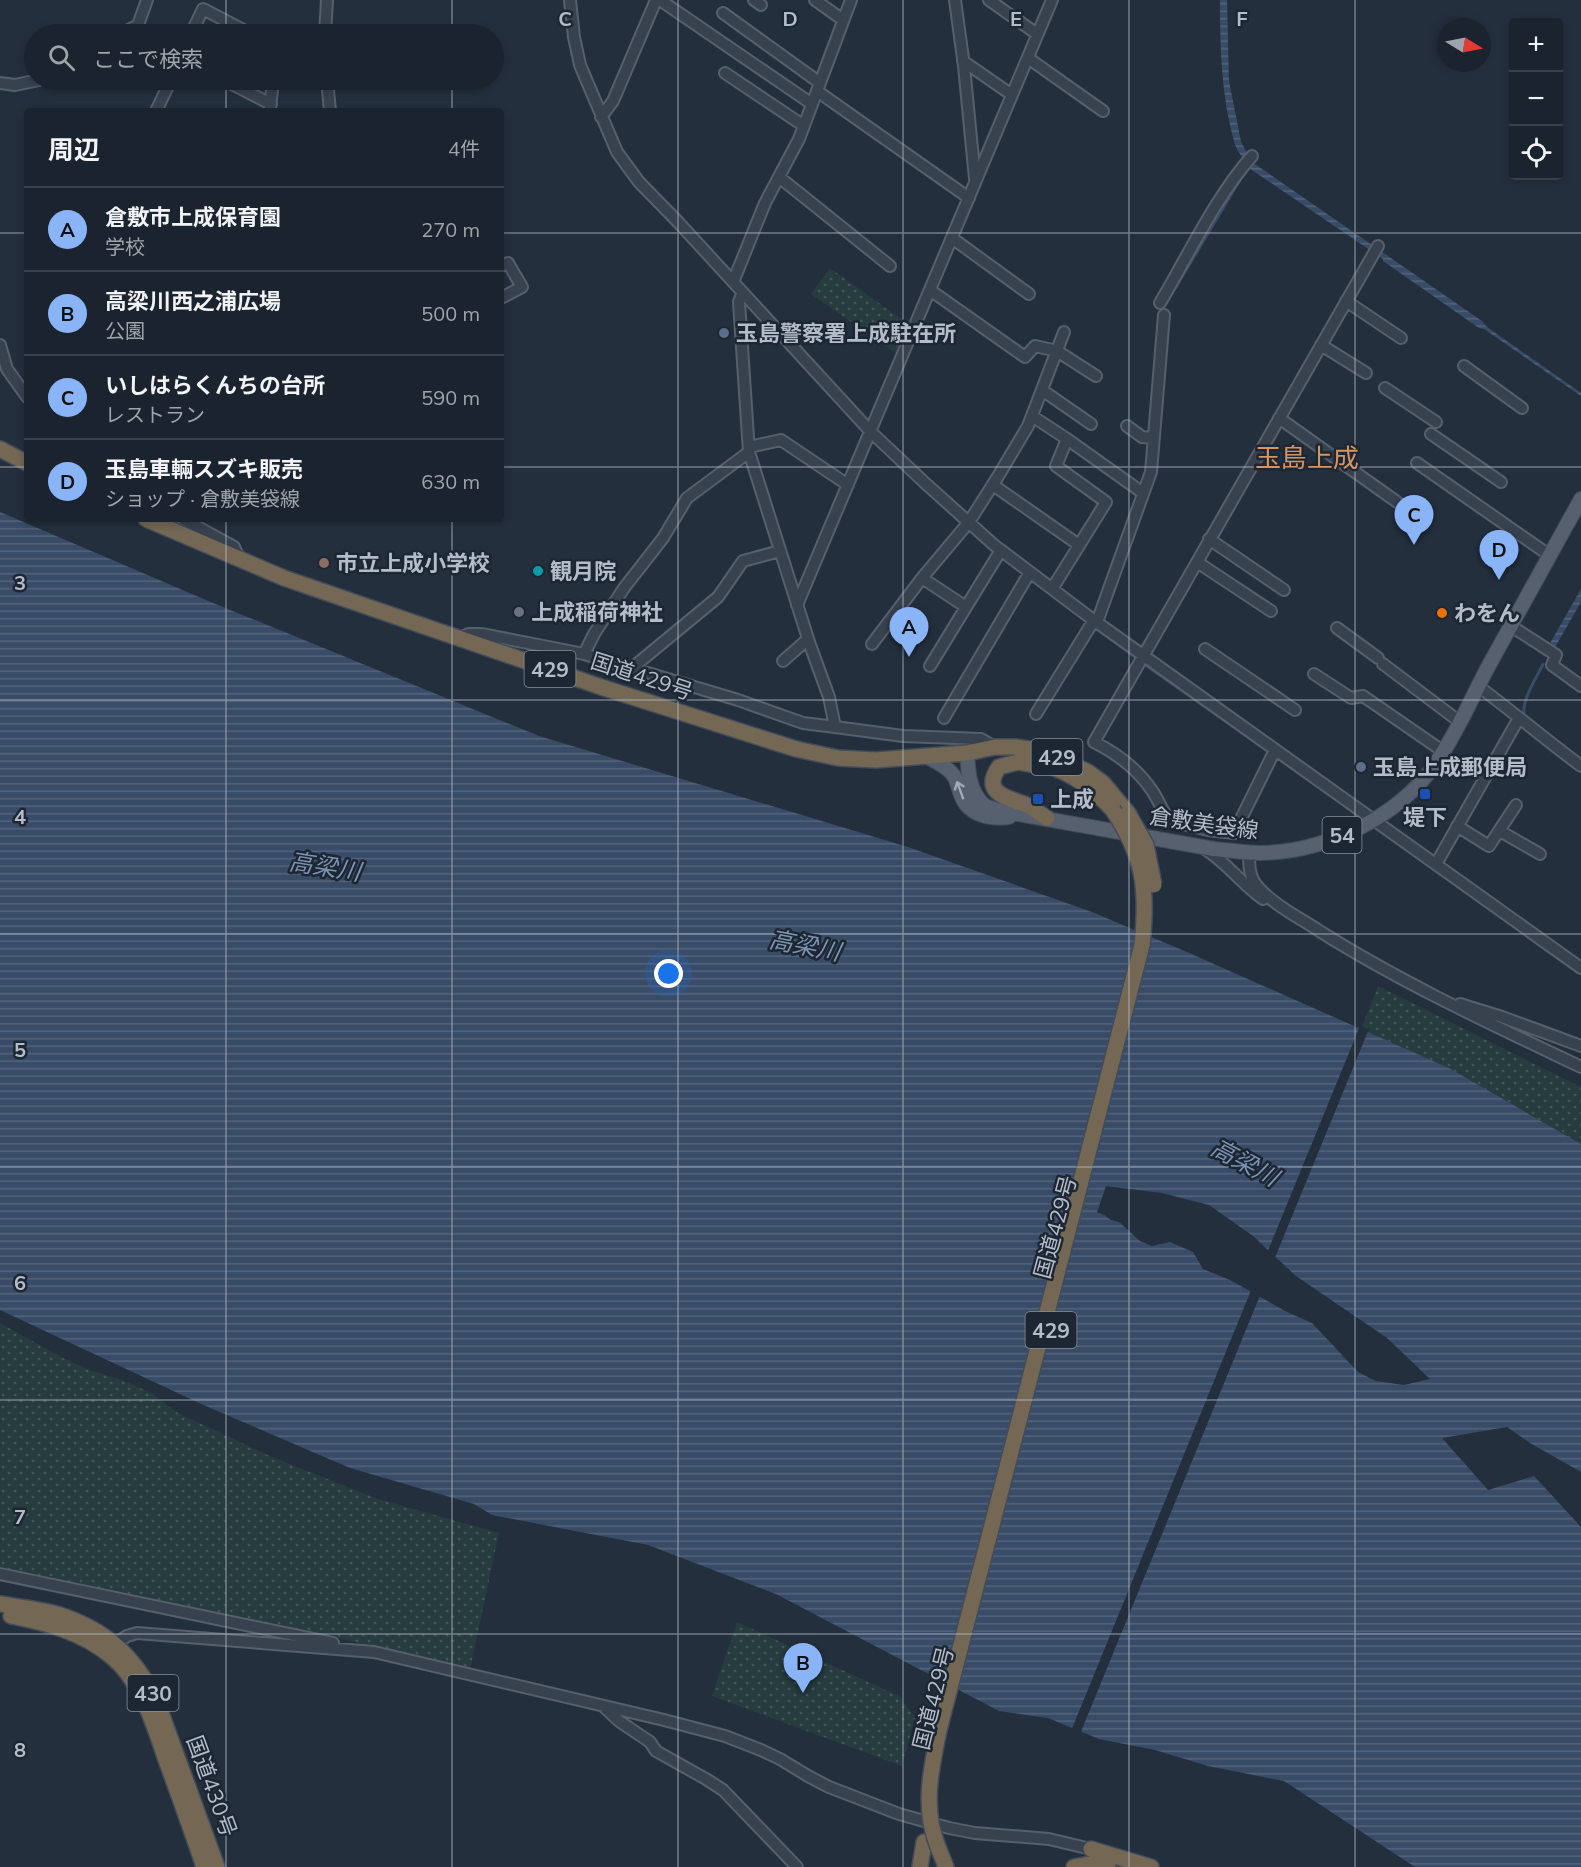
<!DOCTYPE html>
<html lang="ja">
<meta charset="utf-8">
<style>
body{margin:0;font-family:Mulish,"Noto Sans JP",sans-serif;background:#242b36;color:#f1f3f6}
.controls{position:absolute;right:18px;top:18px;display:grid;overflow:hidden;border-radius:6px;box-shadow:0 3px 9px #0003}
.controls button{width:54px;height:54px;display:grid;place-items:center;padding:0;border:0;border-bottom:2px solid #39404a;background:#1b232e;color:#f1f3f6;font:30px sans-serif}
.compass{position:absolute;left:1437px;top:18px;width:54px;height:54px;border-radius:50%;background:#1b232e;box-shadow:0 3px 9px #0003;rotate:100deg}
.you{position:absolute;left:669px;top:974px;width:21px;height:21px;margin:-15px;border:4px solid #fff;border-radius:50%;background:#1a73e8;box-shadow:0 0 0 9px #1a73e833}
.badge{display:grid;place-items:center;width:39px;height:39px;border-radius:50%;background:#8ab4f8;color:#111;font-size:20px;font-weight:700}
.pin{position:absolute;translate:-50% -50px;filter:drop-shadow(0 2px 3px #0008)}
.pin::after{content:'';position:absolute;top:32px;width:21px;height:18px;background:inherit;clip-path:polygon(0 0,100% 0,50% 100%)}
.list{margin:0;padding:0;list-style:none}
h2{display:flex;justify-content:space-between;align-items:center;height:78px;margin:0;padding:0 24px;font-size:26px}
h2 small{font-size:20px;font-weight:400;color:#a0a4aa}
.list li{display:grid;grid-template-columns:39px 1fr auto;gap:18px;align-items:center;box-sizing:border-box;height:84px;padding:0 24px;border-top:2px solid #39404a}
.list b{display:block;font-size:22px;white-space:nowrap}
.list p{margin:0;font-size:20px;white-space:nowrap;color:#a0a4aa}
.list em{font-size:20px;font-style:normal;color:#a0a4aa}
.icon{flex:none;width:33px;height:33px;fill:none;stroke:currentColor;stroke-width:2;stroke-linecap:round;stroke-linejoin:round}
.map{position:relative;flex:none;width:1581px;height:1867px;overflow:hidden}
.search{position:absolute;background:#1b232e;box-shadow:0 3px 9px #0003;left:24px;top:24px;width:480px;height:66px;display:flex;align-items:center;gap:15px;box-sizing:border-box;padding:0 21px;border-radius:33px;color:#a0a4aa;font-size:22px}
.panel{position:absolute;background:#1b232e;box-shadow:0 3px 9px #0003;left:24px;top:108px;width:480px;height:414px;border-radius:6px}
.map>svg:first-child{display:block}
.grass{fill:url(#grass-dots)}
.water{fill:url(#water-rules);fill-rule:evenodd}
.pier{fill:#242f3e}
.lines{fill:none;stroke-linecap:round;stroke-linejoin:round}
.stream{stroke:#394c67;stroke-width:3}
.minor-casing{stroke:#565f6c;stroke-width:14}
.major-casing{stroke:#414a57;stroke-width:16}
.highway-casing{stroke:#434c59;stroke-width:18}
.minor{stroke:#38414e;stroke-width:10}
.major{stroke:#56606e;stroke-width:14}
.highway{stroke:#746855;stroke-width:15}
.highway-bridge-casing{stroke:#434c59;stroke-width:18;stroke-linecap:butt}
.highway-bridge{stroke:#746855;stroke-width:15}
.oneway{stroke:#a1aab7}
.grid{fill:none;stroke:#b4bcc9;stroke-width:1.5;stroke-opacity:0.55}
.service-dot{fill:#5c6f8a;stroke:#1d2633;stroke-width:2}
.education-dot{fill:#8d6e63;stroke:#1d2633;stroke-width:2}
.culture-dot{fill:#0f9aa8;stroke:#1d2633;stroke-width:2}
.worship-dot{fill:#6b7280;stroke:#1d2633;stroke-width:2}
.food-dot{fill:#e8710a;stroke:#1d2633;stroke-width:2}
.transit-dot{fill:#1a4fb4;stroke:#1d2633;stroke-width:2}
.labels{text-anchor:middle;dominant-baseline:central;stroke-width:5;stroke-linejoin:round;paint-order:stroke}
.shield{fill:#1d2633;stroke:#878f9c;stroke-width:1.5}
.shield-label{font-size:21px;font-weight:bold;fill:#b4bcc9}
.poi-label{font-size:22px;font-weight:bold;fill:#b4bcc9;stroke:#1d2633;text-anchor:start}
.street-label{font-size:22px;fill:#b4bcc9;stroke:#1d2633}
.water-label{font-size:24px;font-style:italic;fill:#7c92b1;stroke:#1d2633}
.quarter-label{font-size:26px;fill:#d59563;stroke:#1d2633}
.grid-label{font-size:20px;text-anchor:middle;font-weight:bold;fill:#b4bcc9;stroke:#1d2633;stroke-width:5;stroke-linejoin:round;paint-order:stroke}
</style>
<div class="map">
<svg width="1581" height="1867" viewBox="0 0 1581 1867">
<defs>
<pattern id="grass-dots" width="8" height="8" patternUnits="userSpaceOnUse" patternTransform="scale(1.5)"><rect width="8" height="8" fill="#263c3f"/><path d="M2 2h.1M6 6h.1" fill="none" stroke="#435659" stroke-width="1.8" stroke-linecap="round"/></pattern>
<pattern id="water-rules" width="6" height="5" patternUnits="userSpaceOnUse" patternTransform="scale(1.5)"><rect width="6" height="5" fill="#394c67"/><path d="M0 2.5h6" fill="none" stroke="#53647b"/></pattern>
</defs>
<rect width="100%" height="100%" fill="#242f3e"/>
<path class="grass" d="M830,268L908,324L896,353L811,294Z
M1378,986L1581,1087V1144L1449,1068L1361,1029Z
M0,1323L63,1358L92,1371L122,1380L151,1393L178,1413L272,1457L378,1499L499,1533L470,1669L316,1633L0,1568Z
M737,1622L899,1696L915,1717L902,1766L712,1696Z"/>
<path class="water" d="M1220,0H1227L1229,81L1241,142L1252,162L1482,321L1487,327L1581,393V396L1484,329L1479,328L1383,261V259L1246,166C1243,157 1236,150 1234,141C1221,95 1220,47 1220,0Z
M0,512L206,600L539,736L908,847L1092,912L1187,952L1449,1068L1581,1144V1472L1530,1443L1507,1427L1442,1438L1488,1490L1534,1476L1581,1527V1867H1415L1284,1781L1208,1766L1155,1750L1099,1739L1048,1718L999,1711L776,1594L648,1545L492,1515L474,1504L350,1468L199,1403L0,1310ZM1106,1186L1162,1193L1209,1205L1253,1236L1296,1276L1387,1338L1430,1379L1404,1385L1376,1381L1358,1372L1312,1323L1287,1312L1230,1280L1203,1269L1193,1252L1170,1242L1152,1246L1140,1241L1119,1222L1111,1220L1104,1215L1097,1212Z
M1581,589V602L1554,649L1549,645Z"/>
<path class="pier" d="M1360,1026L1369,1029L1274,1260L1267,1253Z
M1252,1288L1261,1293L1080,1734L1071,1731Z"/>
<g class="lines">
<path class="stream" d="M1161,312L1244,173
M1101,632L1138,659
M1144,664L1305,777
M1525,717C1519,704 1537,677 1543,664"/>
<g class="minor-casing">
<path id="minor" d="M570,0L574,37L580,65L617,152L639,182L679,223L871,432L925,483L994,545L1088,616L1581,968
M660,0L812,104
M754,0L761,5
M815,0L843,20
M955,0L964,66L975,179
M989,0L1037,34
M723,13L820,83
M124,34L127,31L138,25L147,0
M191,34L203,9L251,34
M325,34L327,0
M1028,58L1103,111
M963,61L1012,95
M725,73L804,126
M224,80L271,104
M327,80L330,111
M0,83L15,85L39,80
M817,91L969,198
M270,109L273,80
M156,111L171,80
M601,117L613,101L656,0
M779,177L890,266
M952,238L1029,294
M501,266L508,263L522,287L501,298
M733,282L765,203L799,139L851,0
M930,290L1025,357L1035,346L1057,351L1096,376
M742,294L739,302L749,452L810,645L829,697L835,727L903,736L981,739L995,747
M1346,301L1401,338
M1160,303C1189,254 1215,198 1252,156
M0,345L7,369L27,397
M1321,345L1366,373
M1464,366L1522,408
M1385,388L1436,422
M1042,390L1091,424
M1032,416L1067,439
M1279,418L1397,502
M1127,426L1142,437L1153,438
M1431,434L1501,482
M749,447L781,440L848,485
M1417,463L1549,555
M993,485L1079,545
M183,519L234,547L240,560
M1209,539L1284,590
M1197,562L1271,611
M922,578L966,607
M1052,589L1106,502L1056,466L1067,439L1143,493
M797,605L1052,0
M1097,622L1151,472L1164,315
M1511,626L1556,655L1552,665L1581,686
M1337,628L1378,658
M459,638L469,634H482L584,654L738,700L803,723L835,727
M872,644L922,578L969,522L997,478L1028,426L1064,332
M1205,649L1295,710
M584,654L594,634L624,588L663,538L687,498L749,452
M783,661L808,639
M1383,664L1460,722
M930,666L1001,550
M632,668L718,597L743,561L780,551
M1314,674L1351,698L1363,696L1444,752
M1478,686C1513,712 1546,740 1581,766
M1036,714L1094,620
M944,718L1030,572
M1275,750L1234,833L1208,830L1170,821C1163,813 1159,801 1153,792C1138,769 1118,754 1094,742L1378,246
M1457,826L1489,846L1516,805
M1500,831L1540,854
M1205,849C1227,863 1242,884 1263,899
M1249,853C1249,866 1249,877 1258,887C1275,906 1300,918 1321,932C1404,984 1493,1025 1581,1067
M1436,864L1519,718
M1460,1004L1502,1017L1581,1046
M0,1574L333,1643
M110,1647L127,1636L137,1633L374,1652L664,1720L725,1736L761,1750L780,1759L808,1776L829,1787L899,1814L949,1828L975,1833L1049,1839L1091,1849
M603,1706L619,1721L650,1742L656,1751L706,1779L723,1790L797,1867"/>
</g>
<g class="major-casing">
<path id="major" d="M967,753C968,770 969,791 983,804C987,808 996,809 1001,811L1214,849C1229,850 1244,853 1260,853C1326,852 1398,818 1436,763C1457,733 1471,699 1488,667C1519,611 1550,555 1581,499
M927,757C937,762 948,767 954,776C959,784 959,795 965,803C975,817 994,819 1009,817"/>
</g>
<g class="highway-casing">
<path id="highway" d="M0,449L27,463
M146,519L284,578L601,687L796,749L838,758L876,760L967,753L995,747H1015L1036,750L1055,756L1088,772L1103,783L1128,813
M1030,760C1065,769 1088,783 1113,810
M1040,766L1018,762L999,767C979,796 1013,798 1031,807C1036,810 1041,815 1047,818
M0,1604C20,1607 41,1609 60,1615C108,1631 133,1656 156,1699L217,1867
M11,1616C47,1623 82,1632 111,1656C144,1683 155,1730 169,1768C181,1801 193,1834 204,1867
M938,1847L946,1867
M1091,1849L1151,1867
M920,1867L924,1842
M1074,1867L1090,1864L1108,1867"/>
</g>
<use href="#minor" class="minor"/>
<use href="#major" class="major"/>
<use href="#highway" class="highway"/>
<g class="highway-bridge-casing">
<path id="highway-bridge" d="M1128,813L1146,845L1154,885
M938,1847C922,1808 931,1769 939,1730L1142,945C1148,889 1144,857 1113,810"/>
</g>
<use href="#highway-bridge" class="highway-bridge"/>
</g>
<defs><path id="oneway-shaft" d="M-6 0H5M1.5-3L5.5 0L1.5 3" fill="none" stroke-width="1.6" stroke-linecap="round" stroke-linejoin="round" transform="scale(1.5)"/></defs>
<use class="oneway" href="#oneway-shaft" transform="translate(960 790) rotate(-110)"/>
<path class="grid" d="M226,0V34M452,0V34M678,0V1867M903,0V1867M1129,0V1867M1355,0V1867M226,80V111M452,80V111M0,233H27M501,233H1581M0,467H27M501,467H1581M226,519V1867M452,519V1867M0,700H1581M0,934H1581M0,1167H1581M0,1400H1581M0,1634H1581"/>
<g class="service-dot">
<circle cx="724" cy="333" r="6"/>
<circle cx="1361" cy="767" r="6"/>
</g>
<circle class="education-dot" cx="324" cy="563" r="6"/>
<circle class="culture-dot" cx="538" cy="571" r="6"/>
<circle class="worship-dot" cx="519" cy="612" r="6"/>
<circle class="food-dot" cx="1442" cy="613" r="6"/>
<g class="transit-dot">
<rect x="1419" y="788" width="12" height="12" rx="3"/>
<rect x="1032" y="793" width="12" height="12" rx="3"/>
</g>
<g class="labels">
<g class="shield">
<rect x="524.5" y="651" width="51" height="36" rx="4.5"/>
<rect x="1031.5" y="739" width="51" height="36" rx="4.5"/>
<rect x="1322.5" y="817" width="39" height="36" rx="4.5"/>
<rect x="1025.5" y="1312" width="51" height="36" rx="4.5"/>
<rect x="127.5" y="1675" width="51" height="36" rx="4.5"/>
</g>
<g class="shield-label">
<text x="550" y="669">429</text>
<text x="1057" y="757">429</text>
<text x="1342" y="835">54</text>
<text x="1051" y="1330">429</text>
<text x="153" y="1693">430</text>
</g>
<g class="poi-label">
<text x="736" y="333">玉島警察署上成駐在所</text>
<text x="336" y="563">市立上成小学校</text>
<text x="550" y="571">観月院</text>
<text x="531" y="612">上成稲荷神社</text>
<text x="1454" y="613">わをん</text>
<text x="1373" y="767">玉島上成郵便局</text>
<text x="1050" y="799">上成</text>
<text x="1425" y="817" text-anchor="middle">堤下</text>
</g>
<g class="street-label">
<text transform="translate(642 676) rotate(18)">国道429号</text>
<text transform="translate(1204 823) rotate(8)">倉敷美袋線</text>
<text transform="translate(1055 1227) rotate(-75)">国道429号</text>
<text transform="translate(933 1698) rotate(-76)">国道429号</text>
<text transform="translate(212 1786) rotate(70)">国道430号</text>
</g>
<g class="water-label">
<text transform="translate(325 866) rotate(9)">高梁川</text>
<text transform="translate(805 945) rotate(11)">高梁川</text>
<text transform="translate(1245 1162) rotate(28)">高梁川</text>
</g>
<g class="quarter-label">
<text x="1307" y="457">玉島上成</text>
</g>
</g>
<g class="grid-label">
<text x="565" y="26">C</text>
<text x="790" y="26">D</text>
<text x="1016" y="26">E</text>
<text x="1242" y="26">F</text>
<text x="20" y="590">3</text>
<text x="20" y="824">4</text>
<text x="20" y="1057">5</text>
<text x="20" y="1290">6</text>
<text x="20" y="1524">7</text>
<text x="20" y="1757">8</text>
</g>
</svg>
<div class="controls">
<button>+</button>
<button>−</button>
<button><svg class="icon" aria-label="locate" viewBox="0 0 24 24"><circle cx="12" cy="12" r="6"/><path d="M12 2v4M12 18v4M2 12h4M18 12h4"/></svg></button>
</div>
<svg class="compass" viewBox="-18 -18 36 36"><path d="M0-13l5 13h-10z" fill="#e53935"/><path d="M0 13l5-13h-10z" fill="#a0a4aa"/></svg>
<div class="you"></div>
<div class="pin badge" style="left:909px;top:657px">A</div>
<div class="pin badge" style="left:803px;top:1693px">B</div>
<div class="pin badge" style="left:1414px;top:545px">C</div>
<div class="pin badge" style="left:1499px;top:580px">D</div>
<div class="search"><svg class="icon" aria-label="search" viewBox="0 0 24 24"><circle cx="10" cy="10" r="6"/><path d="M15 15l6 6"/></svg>ここで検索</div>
<section class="panel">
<h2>周辺<small>4件</small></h2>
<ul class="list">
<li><span class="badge">A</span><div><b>倉敷市上成保育園</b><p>学校</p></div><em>270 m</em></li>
<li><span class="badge">B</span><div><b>高梁川西之浦広場</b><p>公園</p></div><em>500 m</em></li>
<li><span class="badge">C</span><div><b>いしはらくんちの台所</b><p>レストラン</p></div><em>590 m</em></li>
<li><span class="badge">D</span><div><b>玉島車輛スズキ販売</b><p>ショップ · 倉敷美袋線</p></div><em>630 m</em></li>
</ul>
</section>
</div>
